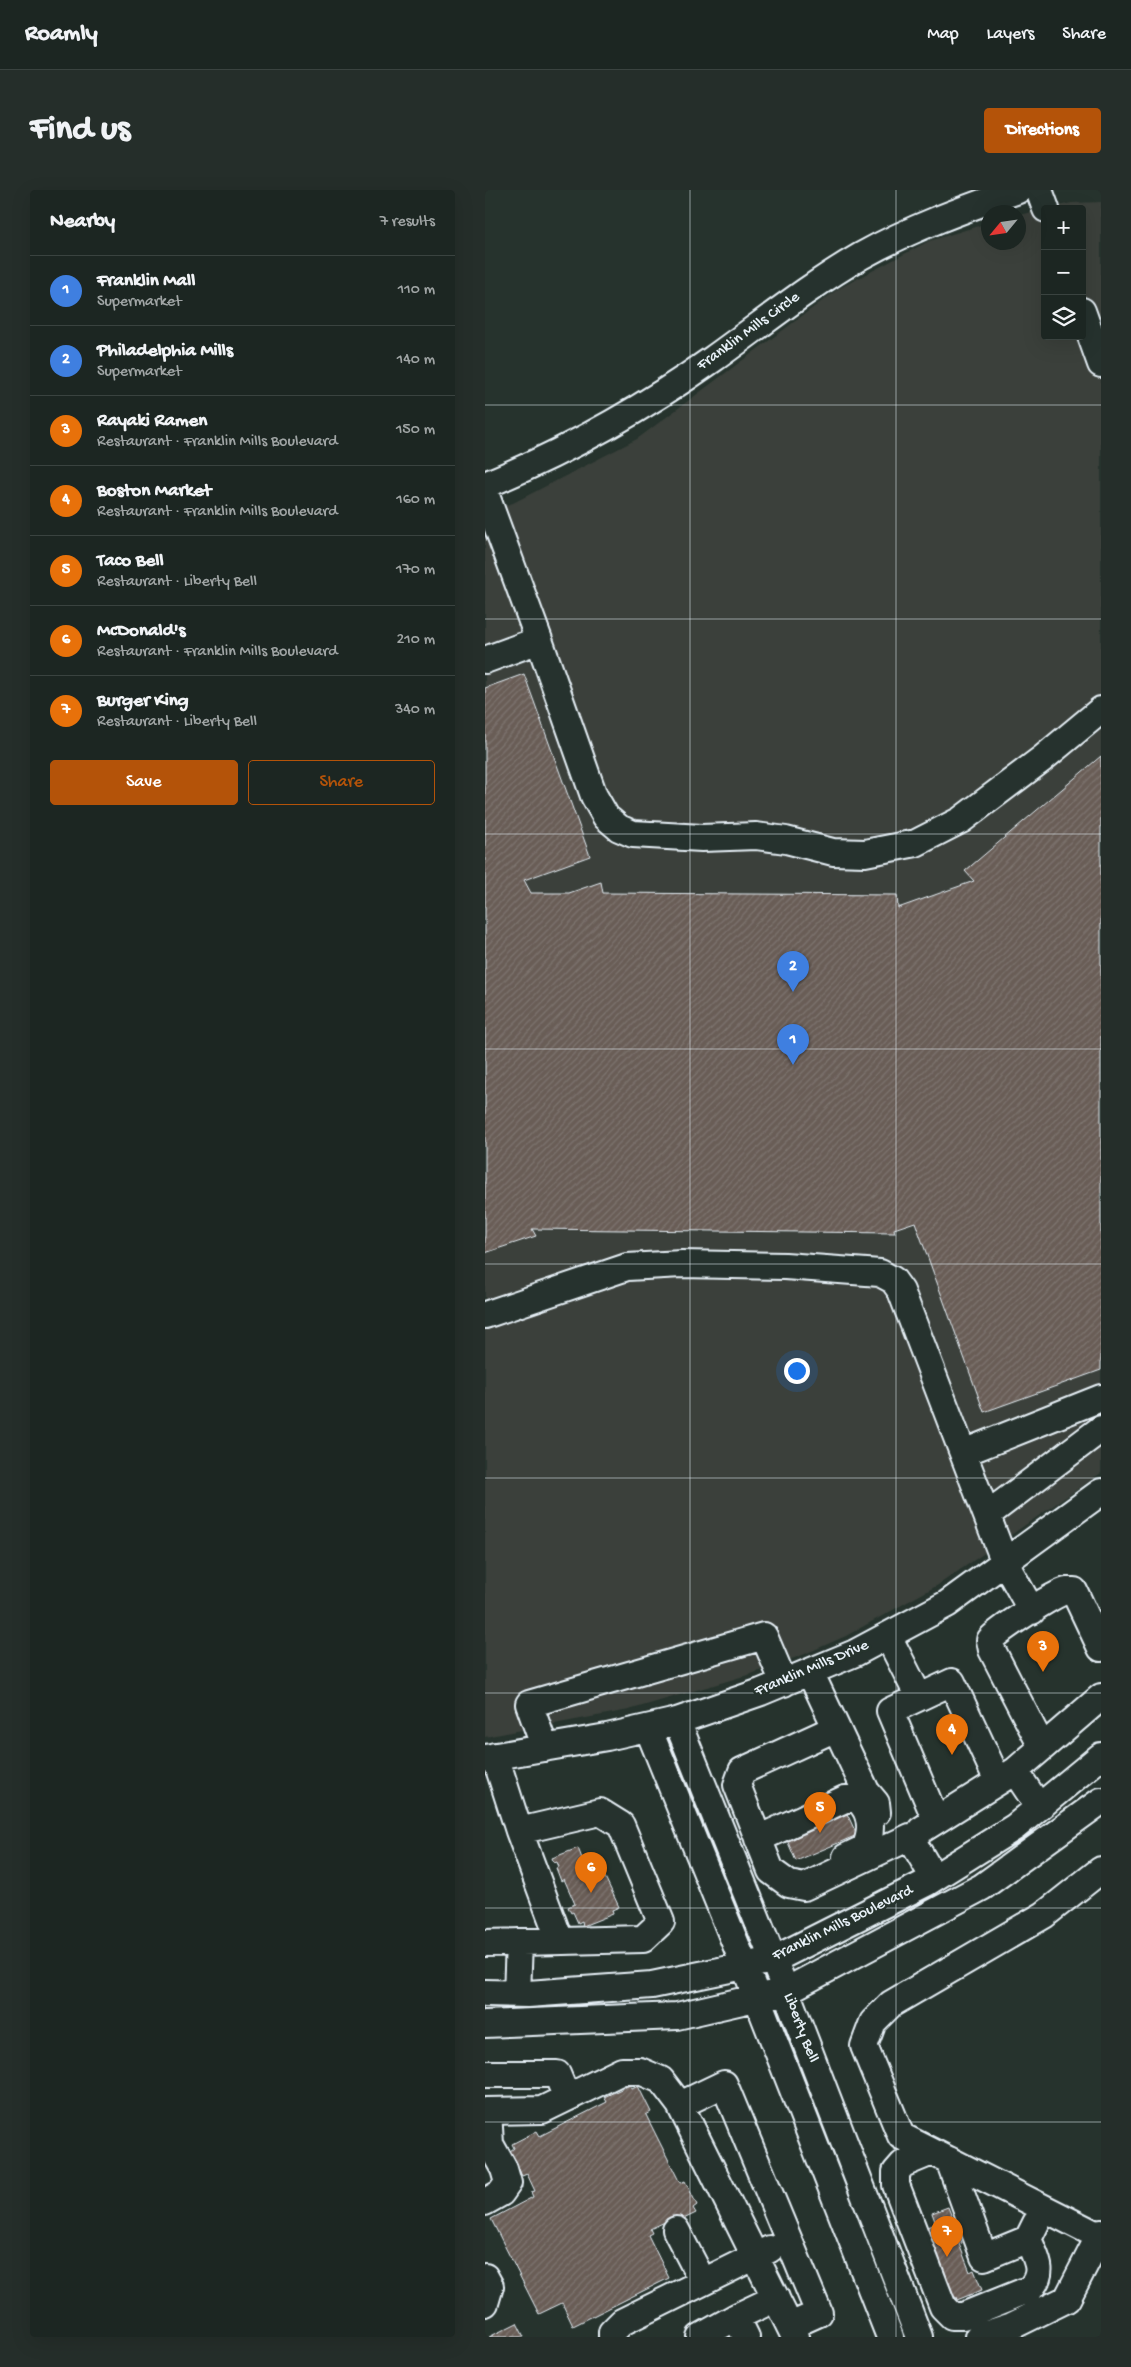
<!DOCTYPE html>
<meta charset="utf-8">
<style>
body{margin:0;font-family:"Gochi Hand",sans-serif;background:#252e2a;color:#f1f3f6}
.controls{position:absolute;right:15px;top:15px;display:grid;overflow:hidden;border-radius:5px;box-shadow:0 5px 20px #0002}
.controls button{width:45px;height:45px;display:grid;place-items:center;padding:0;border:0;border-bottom:1px solid #3a4340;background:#1c2622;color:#f1f3f6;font:25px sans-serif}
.compass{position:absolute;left:496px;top:15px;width:45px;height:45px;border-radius:50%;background:#1c2622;box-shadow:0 5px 20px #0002;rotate:241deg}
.you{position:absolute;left:311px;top:1180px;width:18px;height:18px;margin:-12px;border:4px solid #fff;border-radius:50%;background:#1a73e8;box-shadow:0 0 0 8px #1a73e833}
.badge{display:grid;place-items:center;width:32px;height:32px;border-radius:50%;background:#b45309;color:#fff;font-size:16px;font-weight:700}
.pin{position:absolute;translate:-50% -41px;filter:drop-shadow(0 1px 2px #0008)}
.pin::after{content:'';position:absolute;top:26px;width:18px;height:15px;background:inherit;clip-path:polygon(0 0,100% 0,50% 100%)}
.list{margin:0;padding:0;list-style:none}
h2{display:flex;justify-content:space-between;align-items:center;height:65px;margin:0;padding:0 20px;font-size:21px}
h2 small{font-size:16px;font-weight:400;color:#a0a5a5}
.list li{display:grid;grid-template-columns:32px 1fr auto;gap:15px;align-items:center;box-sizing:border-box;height:70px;padding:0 20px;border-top:1px solid #3a4340}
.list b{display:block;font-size:19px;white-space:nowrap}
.list p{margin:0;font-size:16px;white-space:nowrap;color:#a0a5a5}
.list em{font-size:16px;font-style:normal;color:#a0a5a5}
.actions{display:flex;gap:10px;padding:15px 20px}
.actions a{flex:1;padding:11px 0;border:1px solid #b45309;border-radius:5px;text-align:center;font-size:18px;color:#b45309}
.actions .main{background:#b45309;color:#fff}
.icon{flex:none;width:28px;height:28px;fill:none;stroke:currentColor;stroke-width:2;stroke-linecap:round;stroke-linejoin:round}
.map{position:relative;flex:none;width:616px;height:2147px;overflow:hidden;border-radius:5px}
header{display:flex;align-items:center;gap:30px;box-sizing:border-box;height:70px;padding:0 25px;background:#1c2622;border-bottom:1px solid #3a4340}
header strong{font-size:24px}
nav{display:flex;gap:28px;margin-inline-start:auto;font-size:18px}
.intro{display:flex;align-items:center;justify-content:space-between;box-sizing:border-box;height:120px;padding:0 30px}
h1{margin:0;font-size:35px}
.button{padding:12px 22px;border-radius:5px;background:#b45309;color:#fff;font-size:18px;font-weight:700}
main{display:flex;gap:30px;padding:0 30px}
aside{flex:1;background:#1c2622;border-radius:5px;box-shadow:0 5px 20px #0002}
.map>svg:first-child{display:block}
.built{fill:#3a403a}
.building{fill:url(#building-hatch);stroke:#e8f1f8}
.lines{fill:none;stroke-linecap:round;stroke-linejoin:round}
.minor-casing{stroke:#e8f1f8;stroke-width:30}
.minor{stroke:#26332d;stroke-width:26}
.grid{fill:none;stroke:#e8f1f8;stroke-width:1;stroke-opacity:0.55}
.labels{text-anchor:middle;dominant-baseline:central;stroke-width:5;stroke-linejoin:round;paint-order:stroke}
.street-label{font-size:16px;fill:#e8f1f8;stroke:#26332d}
</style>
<header>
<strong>Roamly</strong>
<nav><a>Map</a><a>Layers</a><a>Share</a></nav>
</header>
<div class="intro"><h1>Find us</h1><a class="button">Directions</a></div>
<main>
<aside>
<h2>Nearby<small>7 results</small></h2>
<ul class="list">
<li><span class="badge" style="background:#3f7fe0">1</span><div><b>Franklin Mall</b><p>Supermarket</p></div><em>110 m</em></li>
<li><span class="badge" style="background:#3f7fe0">2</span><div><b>Philadelphia Mills</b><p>Supermarket</p></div><em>140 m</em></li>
<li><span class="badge" style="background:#e8710a">3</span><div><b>Rayaki Ramen</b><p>Restaurant · Franklin Mills Boulevard</p></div><em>150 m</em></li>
<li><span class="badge" style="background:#e8710a">4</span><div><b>Boston Market</b><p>Restaurant · Franklin Mills Boulevard</p></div><em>160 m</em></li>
<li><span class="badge" style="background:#e8710a">5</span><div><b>Taco Bell</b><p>Restaurant · Liberty Bell</p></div><em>170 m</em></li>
<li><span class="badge" style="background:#e8710a">6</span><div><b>McDonald's</b><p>Restaurant · Franklin Mills Boulevard</p></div><em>210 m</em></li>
<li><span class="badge" style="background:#e8710a">7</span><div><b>Burger King</b><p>Restaurant · Liberty Bell</p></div><em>340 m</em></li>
</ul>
<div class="actions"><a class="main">Save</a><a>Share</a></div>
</aside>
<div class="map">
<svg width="616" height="2147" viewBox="0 0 616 2147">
<defs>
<pattern id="building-hatch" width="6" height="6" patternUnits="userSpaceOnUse" patternTransform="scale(1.25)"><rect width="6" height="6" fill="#695d57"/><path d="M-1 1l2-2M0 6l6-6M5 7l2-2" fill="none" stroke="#7e7570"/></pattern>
</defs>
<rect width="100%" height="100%" fill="#26332d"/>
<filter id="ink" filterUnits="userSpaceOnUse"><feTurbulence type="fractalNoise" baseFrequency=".02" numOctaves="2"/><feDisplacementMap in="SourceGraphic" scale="10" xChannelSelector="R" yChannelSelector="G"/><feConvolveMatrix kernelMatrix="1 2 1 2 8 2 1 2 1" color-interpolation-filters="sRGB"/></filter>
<g filter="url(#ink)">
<path class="built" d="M616,12V1283L453,1395L361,1446L320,1464L266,1484L144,1520L0,1547V321L28,313L152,249L353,99L444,51L503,33V52H534V25L560,19V146H597V19H561L586,13Z"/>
<path class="building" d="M39,484L105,666L39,690L46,703H84L116,692L118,703L412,705L413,718L489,691L480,681L616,566V1180L499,1222L430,1032L409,1039L410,1043L47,1039L51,1046L0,1063V498Z
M358,1615L372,1645L311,1671L298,1641Z
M93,1658L106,1692L120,1687L134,1717L127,1720L128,1724L98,1736L97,1731L93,1733L88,1722L86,1723L83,1717L90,1714L79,1689L76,1691L71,1678L74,1677L72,1672L69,1673L67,1668Z
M145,1895L147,1899L153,1896L166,1922L161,1925L195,1993L200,1991L212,2015L208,2018L211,2023L184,2036L182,2031L165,2039L167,2043L163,2045L184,2088L88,2136L77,2113L54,2124L6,2029L48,2007L46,2002L50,2001L42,1984L37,1986L25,1961L29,1958L27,1954L52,1941L55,1946L122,1912L119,1907Z
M463,2017L477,2053L474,2054L485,2082L489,2080L497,2100L472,2110L471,2107L464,2110L435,2039L451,2034L447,2023Z
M32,2133L39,2147H4Z"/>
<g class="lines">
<g class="minor-casing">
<path id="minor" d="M554,0L561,19
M597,121L616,174
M0,295C81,262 156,220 228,169C277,134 324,96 376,66C426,38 479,19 533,0
M0,303L54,450L0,470
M54,450L109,606L121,627L134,638L148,644L217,648L271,646L301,650L348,662L380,663L431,653L476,630L557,569L616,520
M0,1125L142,1077L197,1074L300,1076L395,1083L408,1090L416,1101L520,1373L547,1421
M478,1263L616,1208
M502,1325L616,1239
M403,1446L434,1507
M325,1482L381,1601L391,1613L392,1622
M192,1531L301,1801L434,2147
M163,1538L260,1777L405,2147
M351,1538L257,1581L252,1595L286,1681L304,1694L319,1697L425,1647L449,1688
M557,1557L507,1460L505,1450C513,1440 569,1404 581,1401C582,1401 588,1401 589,1401L616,1458
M60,1558L44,1514L279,1446L299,1493
M10,1566L34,1641
M0,1568L122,1547L192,1531L276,1502L370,1463L462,1414L616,1302
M530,1581L554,1617
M451,1630L405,1521L467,1492L513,1591
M436,1640L530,1581L616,1507
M273,1649L360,1609H372C387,1622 388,1641 380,1658L361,1667
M0,1753L158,1749L176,1732L136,1635L115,1622L34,1641L75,1751
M0,1803L43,1804L167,1795L288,1770L441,1693L530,1637L616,1566
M32,1804L34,1752
M0,1834L192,1826L301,1801L497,1697L616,1611
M0,1884H72L82,1908
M195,1915L239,1894L334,2123L305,2136
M0,1921L57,1920L137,1881H155L176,1890L195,1915L310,2147
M447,1962L418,1974L411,1982V1995L458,2117L467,2126H478L545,2099C561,2081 551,2069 543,2049
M464,1970L499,2067L543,2049L551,2033
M0,2012L16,2003L23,1993L19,1979L5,1954L3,1921
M191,2040L218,2092
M614,2046L416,1946L379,1856L388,1832L406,1814L559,1725L616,1680
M0,2087L5,2096L0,2113
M251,2127L291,2108
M127,2147V2142L137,2132L285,2059
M215,2147L251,2127L261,2147
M493,2147L527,2136L582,2109L616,2043"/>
</g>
<use href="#minor" class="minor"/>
</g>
</g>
<path class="grid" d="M205,0V2147M411,0V2147M0,215H616M0,429H616M0,644H616M0,859H616M0,1074H616M0,1288H616M0,1503H616M0,1718H616M0,1932H616"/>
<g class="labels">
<g class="street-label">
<text transform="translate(264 142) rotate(-36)">Franklin Mills Circle</text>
<text transform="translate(327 1479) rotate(-23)">Franklin Mills Drive</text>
<text transform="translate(358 1734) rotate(-26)">Franklin Mills Boulevard</text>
<text transform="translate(315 1838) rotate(69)">Liberty Bell</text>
</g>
</g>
</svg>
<div class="controls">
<button>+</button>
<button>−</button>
<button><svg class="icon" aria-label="layers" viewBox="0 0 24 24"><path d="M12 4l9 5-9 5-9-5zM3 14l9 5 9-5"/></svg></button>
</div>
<svg class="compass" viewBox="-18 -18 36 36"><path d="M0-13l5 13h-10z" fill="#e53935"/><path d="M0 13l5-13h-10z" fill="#a0a5a5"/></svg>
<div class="you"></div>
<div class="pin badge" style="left:308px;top:875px;background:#3f7fe0">1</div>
<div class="pin badge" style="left:308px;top:802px;background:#3f7fe0">2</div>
<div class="pin badge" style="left:558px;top:1482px;background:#e8710a">3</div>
<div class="pin badge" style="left:467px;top:1565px;background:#e8710a">4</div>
<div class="pin badge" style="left:335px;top:1643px;background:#e8710a">5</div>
<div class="pin badge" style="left:106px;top:1703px;background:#e8710a">6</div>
<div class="pin badge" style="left:462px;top:2067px;background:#e8710a">7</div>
</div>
</main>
